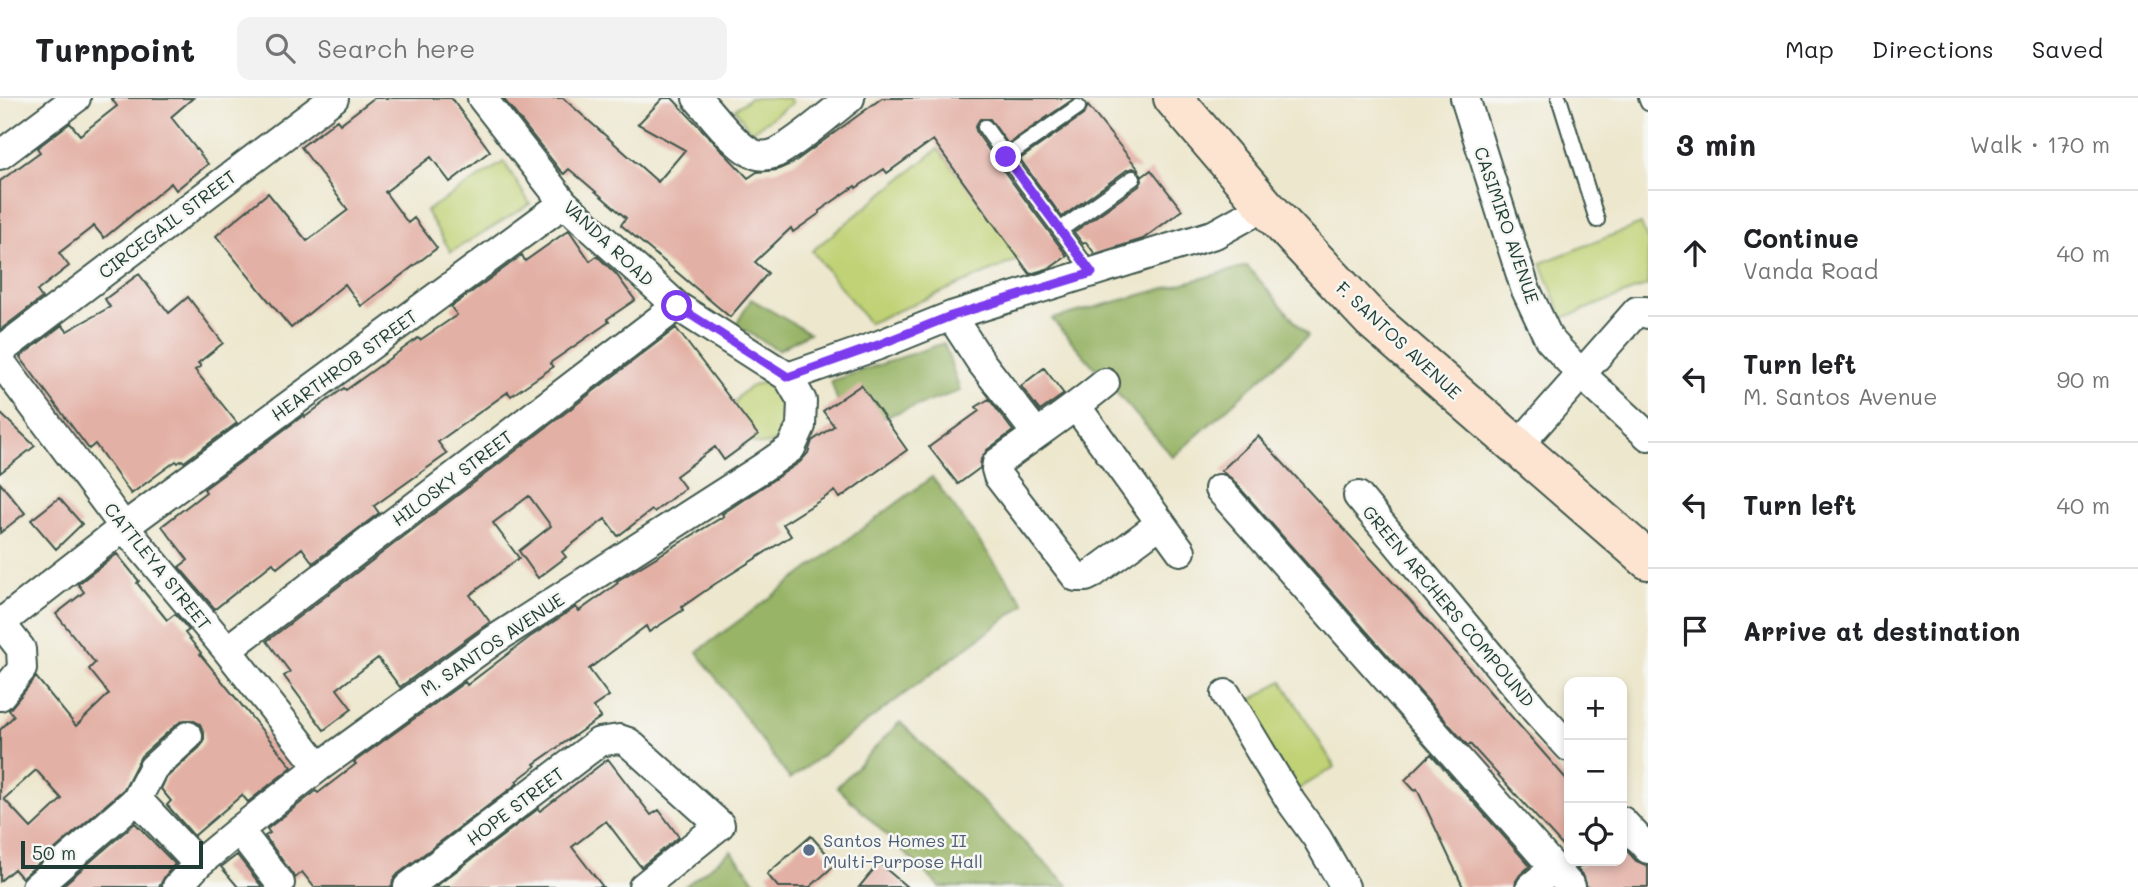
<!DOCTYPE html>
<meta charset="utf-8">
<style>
body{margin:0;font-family:Mali,sans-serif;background:#f2f2f2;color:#202124}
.controls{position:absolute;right:21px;bottom:21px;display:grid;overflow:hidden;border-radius:14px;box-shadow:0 4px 10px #0003}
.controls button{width:63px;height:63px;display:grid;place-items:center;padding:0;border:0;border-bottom:2px solid #e0e0e0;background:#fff;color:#202124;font:35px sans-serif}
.scale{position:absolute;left:21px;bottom:18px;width:182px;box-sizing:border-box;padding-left:7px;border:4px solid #1f3d34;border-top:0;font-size:19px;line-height:24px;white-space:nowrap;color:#1f3d34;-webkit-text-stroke:5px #f6f6f2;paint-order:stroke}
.stop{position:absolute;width:21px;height:21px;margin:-16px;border:5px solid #7c3aed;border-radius:50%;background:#fff}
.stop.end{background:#7c3aed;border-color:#fff;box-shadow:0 2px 7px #0008}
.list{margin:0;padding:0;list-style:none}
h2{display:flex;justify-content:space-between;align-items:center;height:91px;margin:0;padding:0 28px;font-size:30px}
h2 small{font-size:23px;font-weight:400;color:#757577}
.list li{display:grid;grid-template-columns:46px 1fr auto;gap:21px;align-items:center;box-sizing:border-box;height:126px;padding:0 28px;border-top:2px solid #e0e0e0}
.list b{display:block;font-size:26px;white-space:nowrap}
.list p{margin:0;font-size:23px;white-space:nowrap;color:#757577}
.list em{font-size:23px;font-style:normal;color:#757577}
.icon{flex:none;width:38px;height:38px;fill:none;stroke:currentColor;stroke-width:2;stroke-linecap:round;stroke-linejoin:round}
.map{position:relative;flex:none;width:1648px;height:789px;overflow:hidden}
header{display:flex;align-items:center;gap:42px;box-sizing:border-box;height:98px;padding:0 35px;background:#fff;border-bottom:2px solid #e0e0e0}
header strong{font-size:33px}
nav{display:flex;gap:38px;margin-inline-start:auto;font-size:24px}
.search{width:490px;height:63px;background:#f2f2f2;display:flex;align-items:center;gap:18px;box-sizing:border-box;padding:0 24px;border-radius:14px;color:#757577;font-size:26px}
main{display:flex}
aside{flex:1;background:#fff}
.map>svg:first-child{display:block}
.green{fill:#c0d275;stroke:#708854;stroke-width:2}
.forest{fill:#98b466;stroke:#5c784d;stroke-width:2}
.building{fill:#e3b0a5;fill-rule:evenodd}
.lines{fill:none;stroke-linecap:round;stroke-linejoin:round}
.lane-casing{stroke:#3e564b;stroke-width:18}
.street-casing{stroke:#3e564b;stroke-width:32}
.secondary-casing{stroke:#3e564b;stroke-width:42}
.lane{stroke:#fff;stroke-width:14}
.street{stroke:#fff;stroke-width:28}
.secondary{stroke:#fde4d1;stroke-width:38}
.route{stroke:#7c3aed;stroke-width:9}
.service-dot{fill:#5c6f8a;stroke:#f6f6f2;stroke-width:2.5}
.labels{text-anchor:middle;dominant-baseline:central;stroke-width:5;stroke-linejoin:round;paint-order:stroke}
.street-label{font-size:18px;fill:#1f3d34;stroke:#f6f6f2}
.service-label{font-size:18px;fill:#4e5e75;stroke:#f6f6f2;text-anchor:start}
</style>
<header>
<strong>Turnpoint</strong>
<div class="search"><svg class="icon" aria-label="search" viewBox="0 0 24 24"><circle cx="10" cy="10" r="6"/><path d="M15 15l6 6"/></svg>Search here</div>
<nav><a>Map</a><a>Directions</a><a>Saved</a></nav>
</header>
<main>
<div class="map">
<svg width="1648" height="789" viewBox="0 0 1648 789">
<rect width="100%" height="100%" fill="#f6f6f2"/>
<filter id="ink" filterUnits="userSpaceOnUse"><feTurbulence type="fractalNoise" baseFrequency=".0143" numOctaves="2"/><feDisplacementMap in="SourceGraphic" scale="14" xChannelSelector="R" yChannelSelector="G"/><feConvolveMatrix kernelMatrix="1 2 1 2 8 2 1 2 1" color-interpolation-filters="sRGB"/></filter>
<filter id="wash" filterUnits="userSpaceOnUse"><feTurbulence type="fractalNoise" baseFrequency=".00686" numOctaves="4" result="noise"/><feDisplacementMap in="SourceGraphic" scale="28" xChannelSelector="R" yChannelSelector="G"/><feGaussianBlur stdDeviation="1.57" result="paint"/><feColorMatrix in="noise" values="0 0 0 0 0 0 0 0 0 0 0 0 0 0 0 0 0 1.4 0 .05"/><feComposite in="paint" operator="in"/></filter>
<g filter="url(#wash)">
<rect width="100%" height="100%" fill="#ede7cd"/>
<path class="green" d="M750,0H789L792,5L751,34L735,11Z
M938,51L1024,159L869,225L812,153Z
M504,64L530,106L451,154L426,113Z
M1641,126L1648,144V187L1563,220L1541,165Z
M766,284L776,286L796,308L779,343C771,346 761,349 752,344C748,341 745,336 742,331C740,327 735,321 734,316C731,298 751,286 766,284Z
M1282,583L1335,669L1292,695L1240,609Z"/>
<path class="forest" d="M1247,168L1308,238L1173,359L1052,221Z
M751,201L809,235L778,252L736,227Z
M944,245L960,293L847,332L831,283Z
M932,379L1025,506L790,681L697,554Z
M900,624L1068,787L1066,789H940L837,689Z
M731,753L760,789H684Z"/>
<g id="blocks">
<path class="building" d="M111,0H193L171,19L208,66L176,92L171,85L104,140L94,128L59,155L69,168L37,193L42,200L0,232V83L40,54L37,50L70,25L80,37L117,8Z
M374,0H451L490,53L450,84L431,59L385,94L408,125L414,120L437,150L361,208L345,186L291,230L216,138L268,95L307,143L348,112L301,49L337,22L340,26Z
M503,0H563L658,84L685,52L638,26L663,0H672L748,80L757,74L777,72L793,65L882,0H1075L1008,46L990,21H980L975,29L977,35L998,65L1067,158L1050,170L1030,176L933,42L887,75L884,71L856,90L855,88L819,113L820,115L793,134L791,130L755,164L768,175L730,219L621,127L626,120L588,87L569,71L564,76L560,72Z
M1088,8L1140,73L1133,70L1127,72L1062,119L1020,61L1083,17Z
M1151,72L1182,112L1143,141L1095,156L1086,144L1083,146L1074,134L1139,88L1142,83L1141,76L1143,78Z
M569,132L590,163L597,158L616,176L635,202L607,221L609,224L550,265L553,269L511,298L508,294L438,344L447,356L374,408L379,415L313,465L302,450L277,470L273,465L215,511L179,469L188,462L162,428L206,394L204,391L304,317L305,319L344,290L346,292L418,240L420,242L457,217L451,209L522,157L525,163Z
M139,176L169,215L188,199L223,245L198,265L201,268L195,272L237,325L184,364L182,362L178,365L176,363L131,396L95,346L89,351L20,259L62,227L67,233L110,209L105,201Z
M676,230L758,337L724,362L715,349L676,378L685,390L654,414L652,412L618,438L605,421L562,454L566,459L538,480L519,453L551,428L529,398L493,425L519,460L470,497L490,524L400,589L378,560L337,591L352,611L324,632L284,578L290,574L267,543Z
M1044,270L1064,296L1040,313L1021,288Z
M861,287L907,352L840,400L835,393L783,426L791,438L715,486L682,509L683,512L649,534L646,528L589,571L609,598L593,609L601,619L534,666L536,668L516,683L518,685L398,776L393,782L392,789H314L302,774L295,780L265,738L270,735L267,731L316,693L318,695L356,666L354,664L465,584L467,587L530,539L576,509L579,513L618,485L617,483L724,418L722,416L800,364L808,355L812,343L834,328L823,313Z
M989,301L1013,333L987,352L981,361L980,370L958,386L929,349L979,313L976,309Z
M0,315L35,348L0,375Z
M1258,338L1411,504L1569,684V755L1470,646L1468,648L1231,380L1221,373Z
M0,385L25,415L0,435Z
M59,400L82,426L56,451L31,422Z
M117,456L139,483L137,485L167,522L175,516L189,532L185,535L201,555L200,556L292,669L248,704L242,697L194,738L167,707L171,703L161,691L166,680L199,650L204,644V635L200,626L192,622H184L177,626L141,658L124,691L22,780L14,771L0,783V632L14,618L9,612L36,579L76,628L109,596L89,571L95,565L56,516L84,494L78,486ZM36,672L62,701L31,730L4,701Z
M1431,656L1530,768L1520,777L1516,783L1515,789H1463L1417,691L1415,693L1405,682Z
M608,661L651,717L659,712L679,739L641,769L606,723L572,749L603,789H435L538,711L540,713Z
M135,725L175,766L165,778L159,789H61Z
M811,738L836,766L810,789H778L767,776Z
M1622,747L1636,763L1648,768V789H1587L1584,779L1577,771L1588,763H1622Z
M237,757L262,789H238L221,769Z
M879,765L907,789H859Z"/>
</g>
</g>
<g filter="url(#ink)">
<use href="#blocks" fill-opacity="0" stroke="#3e564b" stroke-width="2"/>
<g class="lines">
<g class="lane-casing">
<path id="lane" d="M1559,0L1597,122
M1646,0L1648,5
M1078,9L1006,59L1092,175
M985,29L1006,59
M1060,132L1133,80"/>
</g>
<g class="street-casing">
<path id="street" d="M697,0C711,15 733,45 750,54C758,59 768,58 776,55C798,44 829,16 850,0
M1465,0L1525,190L1549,241L1581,276L1648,338
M0,57L76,0
M951,218L981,264L1036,335
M0,253L334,0
M0,263L124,429L227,552L319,669
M788,279L879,247L951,218L1215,136L1265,108
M1105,285C1070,314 1033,338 997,365L996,371L998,378L1076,479H1086L1092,476L1161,425
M1076,308L1181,453
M1517,349L1637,213H1645L1648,216
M1219,391L1571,789
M1358,398L1537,614L1569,649
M0,524L21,551L22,571L0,598
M1,525L124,429L564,105
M227,552L677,208
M1226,596L1291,704L1317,740L1345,789
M137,701L198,766
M1622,723L1648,751
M280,785L239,732L319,669L494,542L762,370L791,350L801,328L802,303L788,279L677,208L602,140L564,105L482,0
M36,789L137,701L153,670L188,638
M177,789L198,766L239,732
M408,789L599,644L619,641L628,644L720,727L643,789
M1531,789L1554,770"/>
</g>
<g class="secondary-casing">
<path id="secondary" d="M1173,0L1265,108L1372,222L1648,462"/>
</g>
<use href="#lane" class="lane"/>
<use href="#street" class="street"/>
<use href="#secondary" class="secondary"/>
</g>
</g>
<g class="lines" filter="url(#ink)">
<path class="route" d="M677,208L788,279L878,247L951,218L1092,175L1006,59"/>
</g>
<circle class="service-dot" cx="809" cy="752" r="7"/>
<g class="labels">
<g class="street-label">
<text transform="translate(167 126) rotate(-37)">CIRCEGAIL STREET</text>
<text transform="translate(1507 127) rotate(71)">CASIMIRO AVENUE</text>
<text transform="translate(609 145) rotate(43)">VANDA ROAD</text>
<text transform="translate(1399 242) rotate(43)">F. SANTOS AVENUE</text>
<text transform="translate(344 267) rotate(-36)">HEARTHROB STREET</text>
<text transform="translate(452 380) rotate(-37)">HILOSKY STREET</text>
<text transform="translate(158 468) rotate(51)">CATTLEYA STREET</text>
<text transform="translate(1449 508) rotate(50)">GREEN ARCHERS COMPOUND</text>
<text transform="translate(492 546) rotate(-34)">M. SANTOS AVENUE</text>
<text transform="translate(515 708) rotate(-37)">HOPE STREET</text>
</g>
<g class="service-label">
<text x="823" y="742">Santos Homes II<tspan x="823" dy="21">Multi-Purpose Hall</tspan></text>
</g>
</g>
</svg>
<div class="controls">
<button>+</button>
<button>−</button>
<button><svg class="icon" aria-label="locate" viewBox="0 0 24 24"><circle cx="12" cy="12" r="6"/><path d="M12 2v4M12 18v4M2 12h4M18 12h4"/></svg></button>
</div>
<div class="scale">50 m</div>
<div class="stop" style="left:677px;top:208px"></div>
<div class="stop end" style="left:1006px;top:59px"></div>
</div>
<aside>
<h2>3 min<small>Walk · 170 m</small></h2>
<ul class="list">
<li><svg class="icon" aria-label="ahead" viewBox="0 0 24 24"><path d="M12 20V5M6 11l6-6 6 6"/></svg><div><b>Continue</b><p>Vanda Road</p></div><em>40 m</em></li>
<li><svg class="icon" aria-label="left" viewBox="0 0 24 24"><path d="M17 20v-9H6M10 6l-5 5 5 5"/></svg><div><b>Turn left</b><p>M. Santos Avenue</p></div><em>90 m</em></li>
<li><svg class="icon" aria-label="left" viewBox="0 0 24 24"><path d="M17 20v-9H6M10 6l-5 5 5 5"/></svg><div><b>Turn left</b></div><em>40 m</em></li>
<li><svg class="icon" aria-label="arrive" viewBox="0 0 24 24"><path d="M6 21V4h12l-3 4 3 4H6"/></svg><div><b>Arrive at destination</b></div></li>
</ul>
</aside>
</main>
